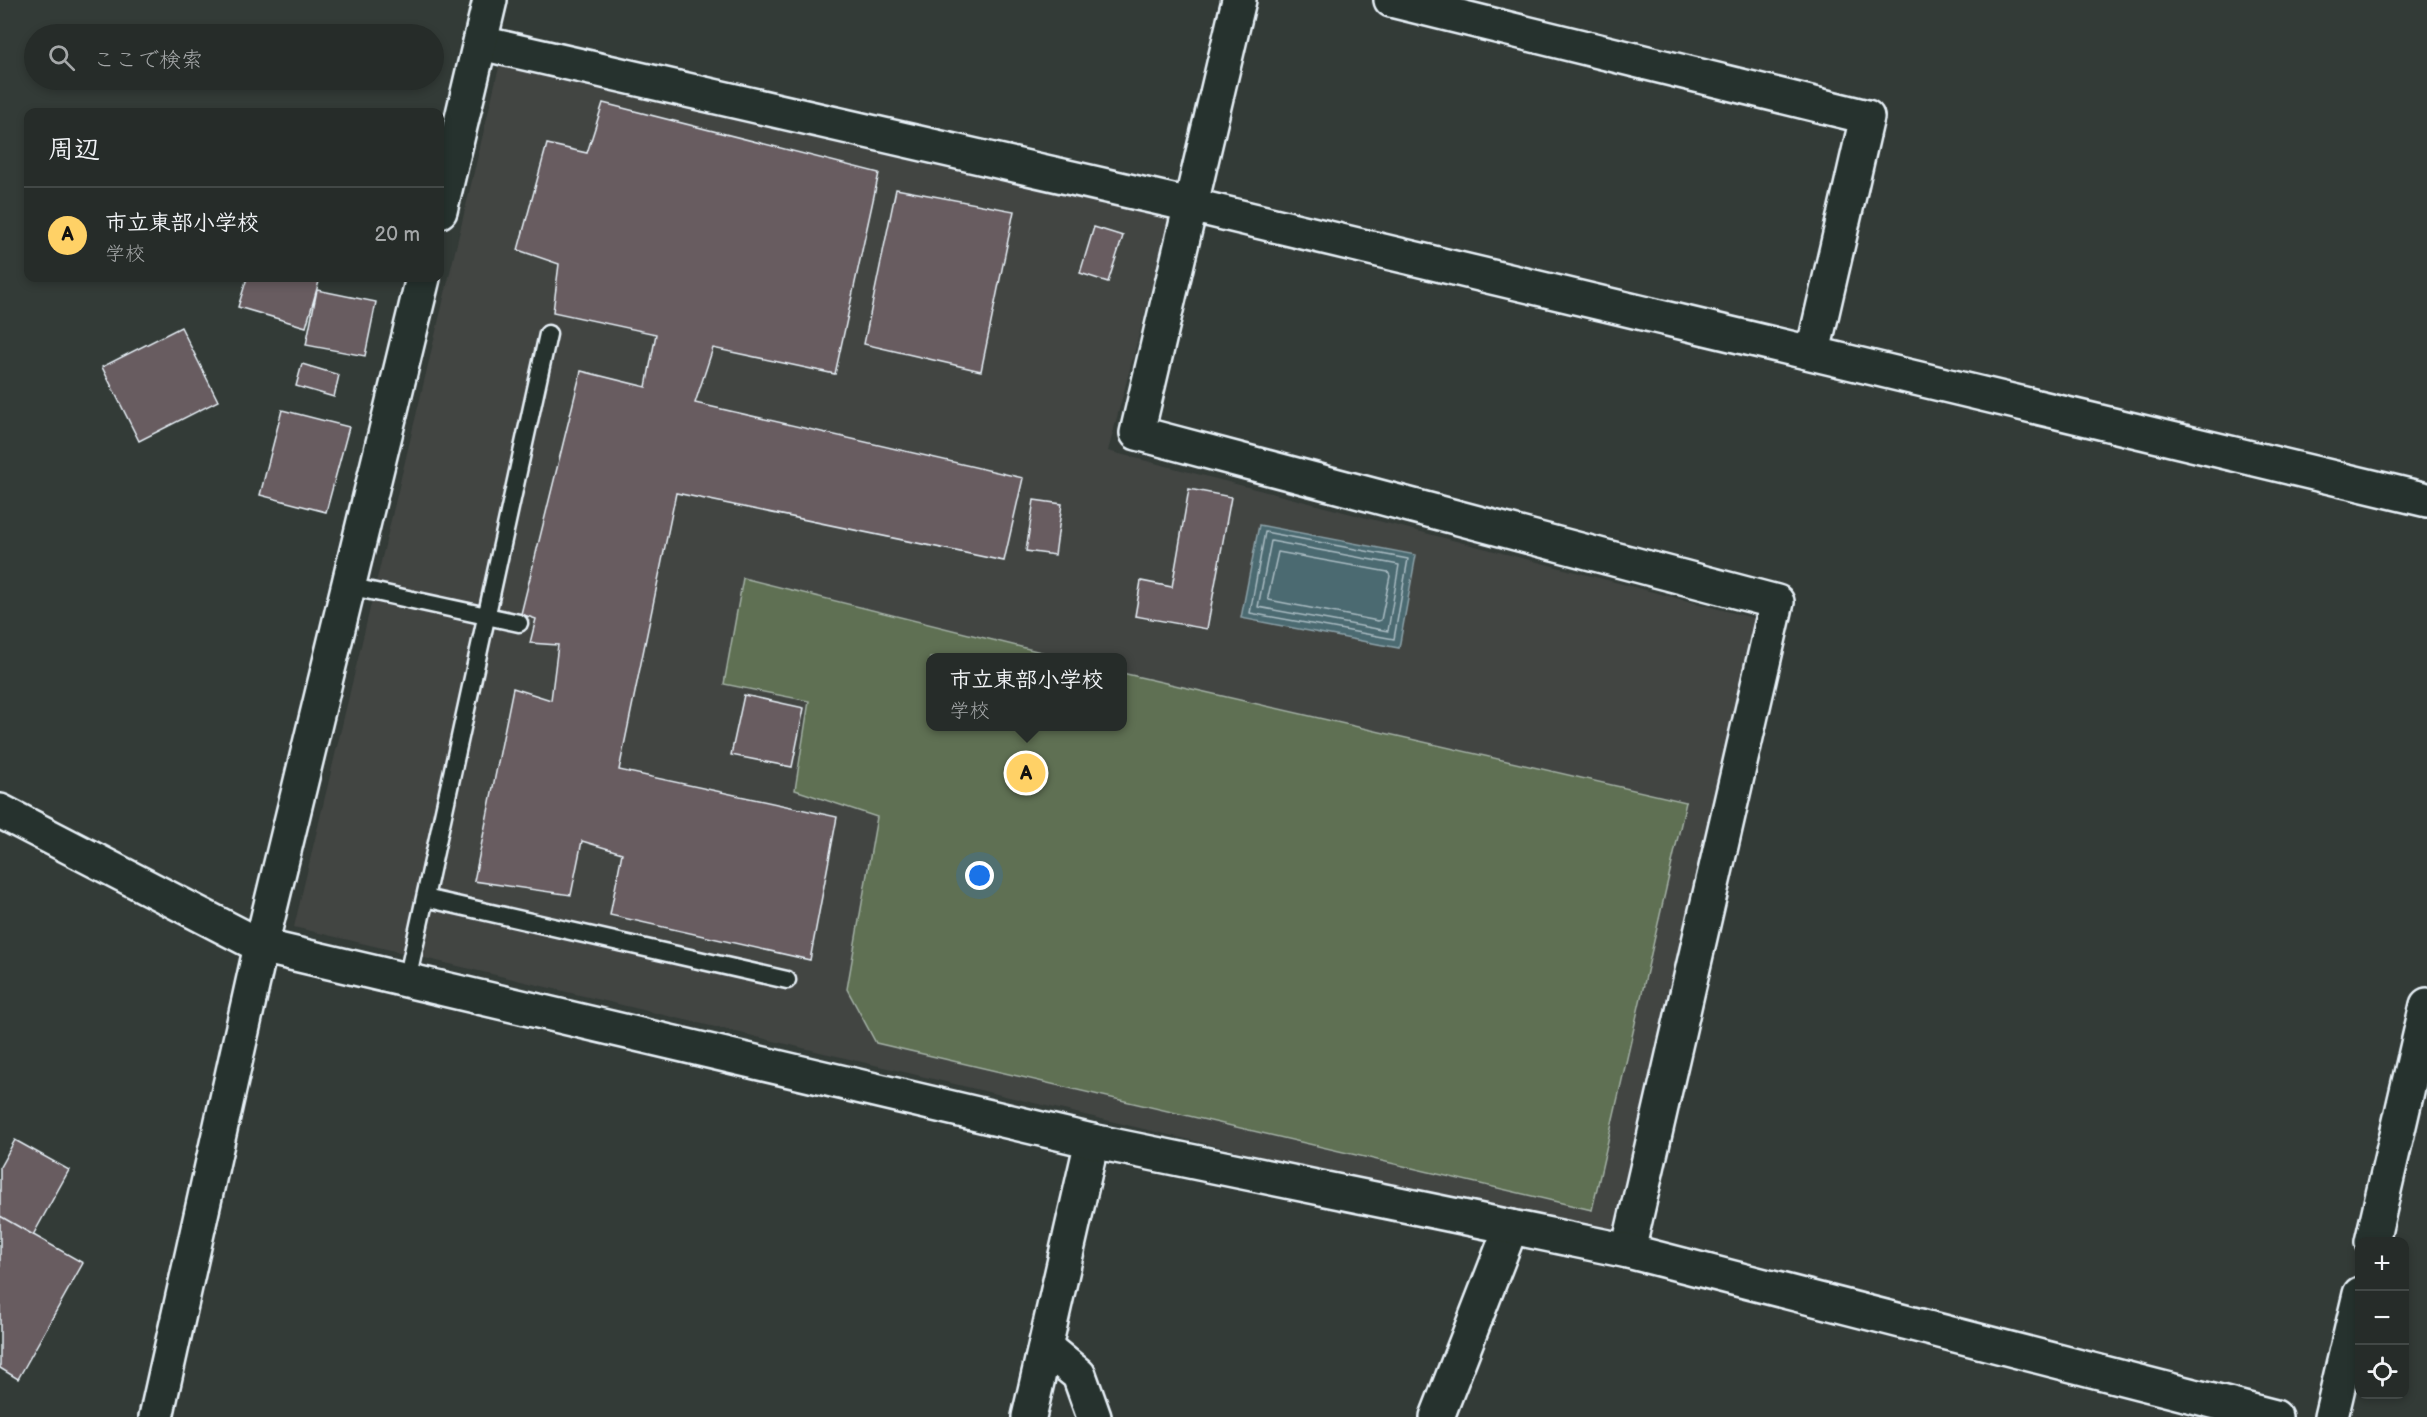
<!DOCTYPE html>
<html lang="ja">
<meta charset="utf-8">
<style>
body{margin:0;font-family:"Balsamiq Sans","Klee One",sans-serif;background:#2e3431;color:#f1f3f6}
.controls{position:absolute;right:18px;bottom:18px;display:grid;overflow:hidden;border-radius:12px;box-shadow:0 3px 9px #0003}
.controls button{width:54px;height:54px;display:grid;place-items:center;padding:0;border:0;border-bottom:2px solid #424846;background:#262c29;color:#f1f3f6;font:30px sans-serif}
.you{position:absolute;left:980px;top:876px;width:21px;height:21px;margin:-15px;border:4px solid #fff;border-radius:50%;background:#1a73e8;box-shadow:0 0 0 9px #1a73e833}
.badge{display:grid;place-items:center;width:39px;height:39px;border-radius:50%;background:#ffd166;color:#111;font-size:20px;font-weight:700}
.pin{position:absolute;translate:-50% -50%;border:3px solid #fff;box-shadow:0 2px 6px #0006}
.popup{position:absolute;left:926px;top:653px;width:201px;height:78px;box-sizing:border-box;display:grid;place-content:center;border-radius:12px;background:#262c29;filter:drop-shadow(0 2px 4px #0005);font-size:20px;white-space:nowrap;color:#a4a7a8}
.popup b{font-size:22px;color:#f1f3f6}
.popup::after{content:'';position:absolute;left:50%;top:100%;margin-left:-12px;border:12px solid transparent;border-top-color:#262c29}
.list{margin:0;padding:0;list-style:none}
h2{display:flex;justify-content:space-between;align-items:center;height:78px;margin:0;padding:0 24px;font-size:26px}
h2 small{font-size:20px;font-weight:400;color:#a4a7a8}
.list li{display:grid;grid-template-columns:39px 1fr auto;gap:18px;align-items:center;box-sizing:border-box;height:96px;padding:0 24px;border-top:2px solid #424846}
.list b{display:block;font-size:22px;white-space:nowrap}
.list p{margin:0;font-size:20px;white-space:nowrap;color:#a4a7a8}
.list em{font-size:20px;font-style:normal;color:#a4a7a8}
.icon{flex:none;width:33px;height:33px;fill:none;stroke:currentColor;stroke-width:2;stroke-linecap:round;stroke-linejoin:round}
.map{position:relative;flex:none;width:2427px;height:1417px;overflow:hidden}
.search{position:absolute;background:#262c29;box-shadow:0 3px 9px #0003;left:24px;top:24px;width:420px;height:66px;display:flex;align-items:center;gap:15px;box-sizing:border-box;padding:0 21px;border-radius:33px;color:#a4a7a8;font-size:22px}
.panel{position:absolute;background:#262c29;box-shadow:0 3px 9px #0003;left:24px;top:108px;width:420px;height:174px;border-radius:12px}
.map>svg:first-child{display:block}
.built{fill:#434543;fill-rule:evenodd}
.green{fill:#5e7052;stroke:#a3b0a5;stroke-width:1.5}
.water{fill:#4b6a71;stroke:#8aa0a7;stroke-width:1.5}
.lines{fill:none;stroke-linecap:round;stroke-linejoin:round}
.shore{stroke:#a9bbc2;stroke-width:1.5}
.building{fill:#675c60;stroke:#e8f1f8;stroke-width:1.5}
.lane-casing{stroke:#e8f1f8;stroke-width:21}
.street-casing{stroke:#e8f1f8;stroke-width:38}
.secondary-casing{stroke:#e8f1f8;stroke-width:38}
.lane{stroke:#26332d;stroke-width:16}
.street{stroke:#26332d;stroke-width:33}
.secondary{stroke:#26332d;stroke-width:33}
</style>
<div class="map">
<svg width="2427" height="1417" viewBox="0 0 2427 1417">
<rect width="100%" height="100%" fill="#333b37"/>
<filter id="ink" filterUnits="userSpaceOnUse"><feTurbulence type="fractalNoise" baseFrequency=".0167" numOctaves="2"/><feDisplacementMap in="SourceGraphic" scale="12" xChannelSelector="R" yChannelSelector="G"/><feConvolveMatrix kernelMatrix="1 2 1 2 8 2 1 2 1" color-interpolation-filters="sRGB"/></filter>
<g filter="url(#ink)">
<path class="built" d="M501,59L1171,215L1108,451L1757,619L1611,1240L294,927ZM930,658H1122V726H930Z"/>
<path class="green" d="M743,578L1061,657L930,658V726H1122V673L1686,802L1592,1210L876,1043L847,989L877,817L795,790L809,701L724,684Z"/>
<path class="water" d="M1259,525L1416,555L1399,648L1241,618Z"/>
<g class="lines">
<path class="shore" d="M1265,532L1408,559L1394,639L1250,613Z
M1271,541L1399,565L1388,631L1258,607Z
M1278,552L1388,572L1390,576L1381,620L1378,621L1269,600L1268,597Z"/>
</g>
<path class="building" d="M603,103L879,173L835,374L713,348L695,403L1023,478L1004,561L676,493L619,770L837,817L810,960L610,915L622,853L582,841L571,895L474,881L513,688L551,700L558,645L530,643L536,619L521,614L581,371L646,387L656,334L553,312L559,264L518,250L547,144L587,153Z
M896,189L1014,211L981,371L864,344Z
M1094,227L1123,236L1108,282L1080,273Z
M247,278H320L306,327L238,307Z
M317,290L376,302L365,356L306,345Z
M181,327L218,401L139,441L102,367Z
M302,364L339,375L334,397L296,386Z
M282,410L349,427L326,512L260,495Z
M1189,489L1231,497L1207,629L1135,616L1141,581L1172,587Z
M1034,500L1062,504L1055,555L1026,551Z
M744,695L804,708L792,767L731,755Z
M15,1140L69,1170L33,1235L0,1216V1167Z
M0,1216L83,1263L18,1379L0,1368Z"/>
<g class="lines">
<g class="lane-casing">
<path id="lane" d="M348,586L519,623
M425,898L787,980
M407,980L548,334"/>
</g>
<g class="street-casing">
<path id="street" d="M1239,0L1137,433L1777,602L1628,1251
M1391,0L1867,117L1813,352
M481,43L1190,205L2427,500
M2372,1242L2427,1005
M1045,1347L1079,1375L1094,1417
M1029,1417L1092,1141
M1437,1417L1511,1227
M2331,1417L2360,1294"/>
</g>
<g class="secondary-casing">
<path id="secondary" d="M440,211L490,0
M0,811L261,946L1092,1141L1628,1251L2275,1417
M156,1417L261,946L423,278"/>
</g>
<use href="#lane" class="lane"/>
<use href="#street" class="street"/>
<use href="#secondary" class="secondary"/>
</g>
</g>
</svg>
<div class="controls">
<button>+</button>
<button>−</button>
<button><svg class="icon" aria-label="locate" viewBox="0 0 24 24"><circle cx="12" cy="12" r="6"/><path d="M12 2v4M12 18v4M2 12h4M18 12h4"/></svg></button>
</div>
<div class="you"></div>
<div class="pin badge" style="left:1026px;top:773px">A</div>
<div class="popup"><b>市立東部小学校</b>学校</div>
<div class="search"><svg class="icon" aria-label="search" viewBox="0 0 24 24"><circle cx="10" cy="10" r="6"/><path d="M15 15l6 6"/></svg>ここで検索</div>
<section class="panel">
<h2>周辺<small></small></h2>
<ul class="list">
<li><span class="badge">A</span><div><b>市立東部小学校</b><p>学校</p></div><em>20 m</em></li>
</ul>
</section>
</div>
